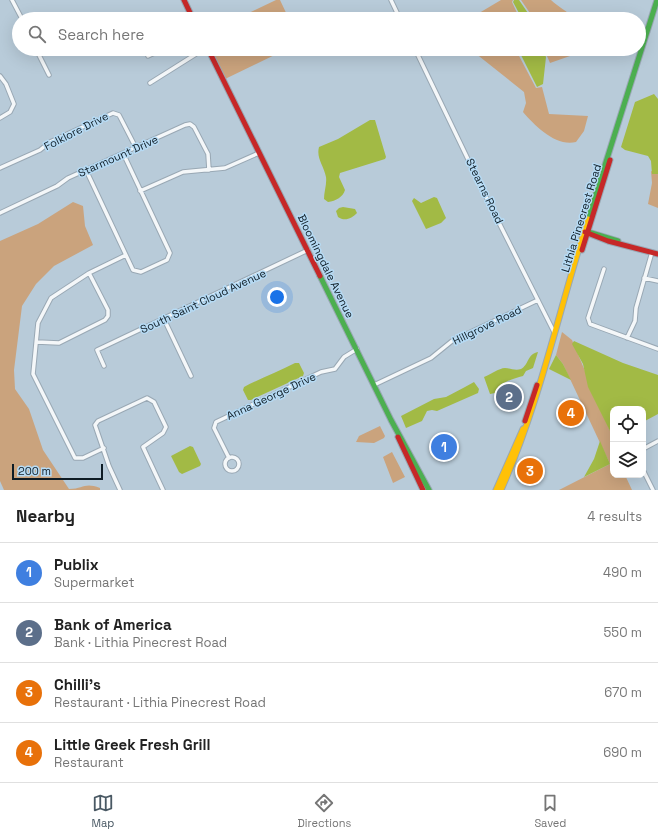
<!DOCTYPE html>
<meta charset="utf-8">
<style>
body{margin:0;font-family:"Space Grotesk",sans-serif;background:#f6f6f6;color:#222}
.controls{position:absolute;right:12px;bottom:12px;display:grid;overflow:hidden;border-radius:8px;box-shadow:0 4px 16px #0002}
.controls button{width:36px;height:36px;display:grid;place-items:center;padding:0;border:0;border-bottom:1px solid #e0e0e0;background:#fff;color:#222;font:20px sans-serif}
.scale{position:absolute;left:12px;bottom:10px;width:91px;box-sizing:border-box;padding-left:4px;border:2px solid #0e1c25;border-top:0;font-size:11px;line-height:14px;white-space:nowrap;color:#0e1c25;-webkit-text-stroke:3px #b6dbf5;paint-order:stroke}
.you{position:absolute;left:277px;top:297px;width:14px;height:14px;margin:-10px;border:3px solid #fff;border-radius:50%;background:#1a73e8;box-shadow:0 0 0 6px #1a73e833}
.badge{display:grid;place-items:center;width:26px;height:26px;border-radius:50%;background:#4a5964;color:#fff;font-size:13px;font-weight:700}
.pin{position:absolute;translate:-50% -50%;border:2px solid #fff;box-shadow:0 1px 4px #0006}
.list{margin:0;padding:0;list-style:none}
h2{display:flex;justify-content:space-between;align-items:center;height:52px;margin:0;padding:0 16px;font-size:17px}
h2 small{font-size:13px;font-weight:400;color:#767676}
.list li{display:grid;grid-template-columns:26px 1fr auto;gap:12px;align-items:center;box-sizing:border-box;height:60px;padding:0 16px;border-top:1px solid #e0e0e0}
.list b{display:block;font-size:15px;white-space:nowrap}
.list p{margin:0;font-size:13px;white-space:nowrap;color:#767676}
.list em{font-size:13px;font-style:normal;color:#767676}
.icon{flex:none;width:22px;height:22px;fill:none;stroke:currentColor;stroke-width:2;stroke-linecap:round;stroke-linejoin:round}
.map{position:relative;flex:none;width:658px;height:490px;overflow:hidden}
.search{position:absolute;background:#fff;box-shadow:0 4px 16px #0002;left:12px;right:12px;top:12px;height:44px;display:flex;align-items:center;gap:10px;box-sizing:border-box;padding:0 14px;border-radius:22px;color:#767676;font-size:15px}
.sheet{height:292px;background:#fff}
nav{display:flex;justify-content:space-around;align-items:center;box-sizing:border-box;height:56px;border-top:1px solid #e0e0e0;background:#fff;font-size:11px;color:#767676}
nav a{display:grid;justify-items:center;gap:2px}
nav .on{color:#4a5964}
.map>svg:first-child{display:block}
.green{fill:#caa37d}
.water{fill:#a2ba45}
.lines{fill:none;stroke-linecap:round;stroke-linejoin:round}
.street-casing{stroke:#99a8b4;stroke-width:5.5}
.fast-casing{stroke:#99a8b4;stroke-width:7}
.slow-casing{stroke:#99a8b4;stroke-width:7}
.jam-casing{stroke:#99a8b4;stroke-width:7}
.street{stroke:#f4f7f9;stroke-width:3.5}
.fast{stroke:#4caf50;stroke-width:5}
.slow{stroke:#ffc107;stroke-width:5}
.jam{stroke:#c62828;stroke-width:5}
.labels{text-anchor:middle;dominant-baseline:central;stroke-width:3;stroke-linejoin:round;paint-order:stroke}
.street-label{font-size:11px;fill:#0e1c25;stroke:#b6dbf5}
</style>
<div class="map">
<svg width="658" height="490" viewBox="0 0 658 490">
<rect width="100%" height="100%" fill="#b8cbd9"/>
<path class="green" d="M276,0H280L289,19H236Z
M501,0H513L512,2L518,15L515,19H469Z
M521,0H551C558,7 568,11 574,19H534Z
M211,49H287L225,79Z
M470,49H520L518,54L536,88L542,87L549,114L588,116L584,131L576,142C556,147 535,126 523,112L526,103L524,92Z
M544,49H590L550,63Z
M651,171L658,174V208L648,204L652,183Z
M73,202L83,206L85,226L93,245L54,266L36,284L22,306L14,370L15,389L29,409L43,450L69,489C84,489 84,482 100,488V490H4L0,481V241L38,224Z
M562,332L572,340L611,433L613,475H625L632,490H559L610,464L563,364L556,355Z
M380,426L385,436L384,438L374,443L356,442L359,436Z
M392,452L405,477L393,483L383,457Z"/>
<path class="water" d="M514,0H519L532,19H516L520,15L513,2Z
M523,49H542L546,57L543,84L537,87L520,53Z
M654,94L658,99V174H652L651,161L648,156L625,150L621,147L635,102Z
M370,120H375L386,157L385,159L340,173L339,177L345,190C343,197 336,201 328,202L324,199C324,192 327,184 326,177C324,166 316,158 319,147L338,139Z
M434,197L437,198L446,218L441,223L426,229L412,201L414,198L421,203Z
M343,207L355,209L357,213C352,218 345,222 338,217L336,211L339,208Z
M574,341L623,363L658,375V414L643,422V409H613V433H611L588,387L583,364L572,344Z
M538,352L533,368L526,371L523,376C512,379 500,382 495,393L490,394L484,377C490,375 499,368 505,368C510,368 515,371 521,369C529,365 527,354 538,352Z
M556,355L563,364L571,380L549,369Z
M295,363H299L304,373L303,376L251,400H248L243,390L244,387C261,378 278,372 295,363Z
M474,382L479,389L478,393L437,411L432,410L427,411L422,421L406,428L401,416L434,399L446,397L465,387Z
M600,441L610,464L584,477L594,459Z
M190,446L193,447L201,464L200,466L182,474L179,472L171,456Z"/>
<g class="lines">
<g class="street-casing">
<path id="street" d="M12,0L22,19
M391,0L400,19
M36,49L49,75
M415,49L490,205L554,332
M148,56L163,49
M0,76L6,84L14,104L10,112L0,118
M150,83L204,49
M0,168L40,150L50,142L113,113L119,115L136,148
M86,170L133,270L141,272L167,260L170,253L123,153
M140,191L183,172L225,168L259,153
M0,213L57,186L68,178L185,125L190,124L194,127L208,154L209,170
M604,269L588,318L590,324L658,349
M644,278L658,281
M164,319L191,376
M627,338L635,321L636,308L652,252
M37,342L59,343L105,320L108,316V310L89,273
M104,366L97,350L308,250
M374,385L431,358L452,341L538,300
M104,448L83,458H75L33,374L38,323L51,298L89,273L126,255
M643,449L658,441
M225 464a7 7 0 1 1 14 0a7 7 0 1 1-14 0Z
M229,458L214,428L216,422L321,372L335,369L344,357L357,349
M643,470L653,490
M120,490L109,466L95,425L98,421L147,398L154,402L166,427L163,433L143,447L163,490"/>
</g>
<g class="fast-casing">
<path id="fast" d="M588,219L657,0
M585,231L618,241
M320,276L391,420L429,490"/>
</g>
<g class="slow-casing">
<path id="slow" d="M496,490L523,429
M501,490C540,403 559,309 588,219"/>
</g>
<g class="jam-casing">
<path id="jam" d="M184,0L193,19
M208,49L320,276
M585,232L608,241L658,254
M582,250L610,160
M525,421L537,385
M398,437L423,490"/>
</g>
<use href="#street" class="street"/>
<use href="#fast" class="fast"/>
<use href="#slow" class="slow"/>
<use href="#jam" class="jam"/>
</g>
<g class="labels">
<g class="street-label">
<text transform="translate(76 131) rotate(-27)">Folklore Drive</text>
<text transform="translate(118 156) rotate(-24)">Starmount Drive</text>
<text transform="translate(485 191) rotate(64)">Stearns Road</text>
<text transform="translate(581 218) rotate(-73)">Lithia Pinecrest Road</text>
<text transform="translate(326 266) rotate(64)">Bloomingdale Avenue</text>
<text transform="translate(203 301) rotate(-25)">South Saint Cloud Avenue</text>
<text transform="translate(487 325) rotate(-26)">Hillgrove Road</text>
<text transform="translate(271 396) rotate(-25)">Anna George Drive</text>
</g>
</g>
</svg>
<div class="controls">
<button><svg class="icon" aria-label="locate" viewBox="0 0 24 24"><circle cx="12" cy="12" r="6"/><path d="M12 2v4M12 18v4M2 12h4M18 12h4"/></svg></button>
<button><svg class="icon" aria-label="layers" viewBox="0 0 24 24"><path d="M12 4l9 5-9 5-9-5zM3 14l9 5 9-5"/></svg></button>
</div>
<div class="scale">200 m</div>
<div class="you"></div>
<div class="pin badge" style="left:444px;top:447px;background:#3f7fe0">1</div>
<div class="pin badge" style="left:509px;top:397px;background:#5c6f8a">2</div>
<div class="pin badge" style="left:530px;top:471px;background:#e8710a">3</div>
<div class="pin badge" style="left:571px;top:413px;background:#e8710a">4</div>
<div class="search"><svg class="icon" aria-label="search" viewBox="0 0 24 24"><circle cx="10" cy="10" r="6"/><path d="M15 15l6 6"/></svg>Search here</div>
</div>
<section class="sheet">
<h2>Nearby<small>4 results</small></h2>
<ul class="list">
<li><span class="badge" style="background:#3f7fe0">1</span><div><b>Publix</b><p>Supermarket</p></div><em>490 m</em></li>
<li><span class="badge" style="background:#5c6f8a">2</span><div><b>Bank of America</b><p>Bank · Lithia Pinecrest Road</p></div><em>550 m</em></li>
<li><span class="badge" style="background:#e8710a">3</span><div><b>Chilli's</b><p>Restaurant · Lithia Pinecrest Road</p></div><em>670 m</em></li>
<li><span class="badge" style="background:#e8710a">4</span><div><b>Little Greek Fresh Grill</b><p>Restaurant</p></div><em>690 m</em></li>
</ul>
</section>
<nav>
<a class="on"><svg class="icon" aria-label="map" viewBox="0 0 24 24"><path d="M3 6l6-2 6 2 6-2v14l-6 2-6-2-6 2zM9 4v14M15 6v14"/></svg>Map</a>
<a><svg class="icon" aria-label="directions" viewBox="0 0 24 24"><path d="M12 3l9 9-9 9-9-9zM9 14v-3h6M13 9l2 2-2 2"/></svg>Directions</a>
<a><svg class="icon" aria-label="saved" viewBox="0 0 24 24"><path d="M7 4h10v16l-5-4-5 4z"/></svg>Saved</a>
</nav>
